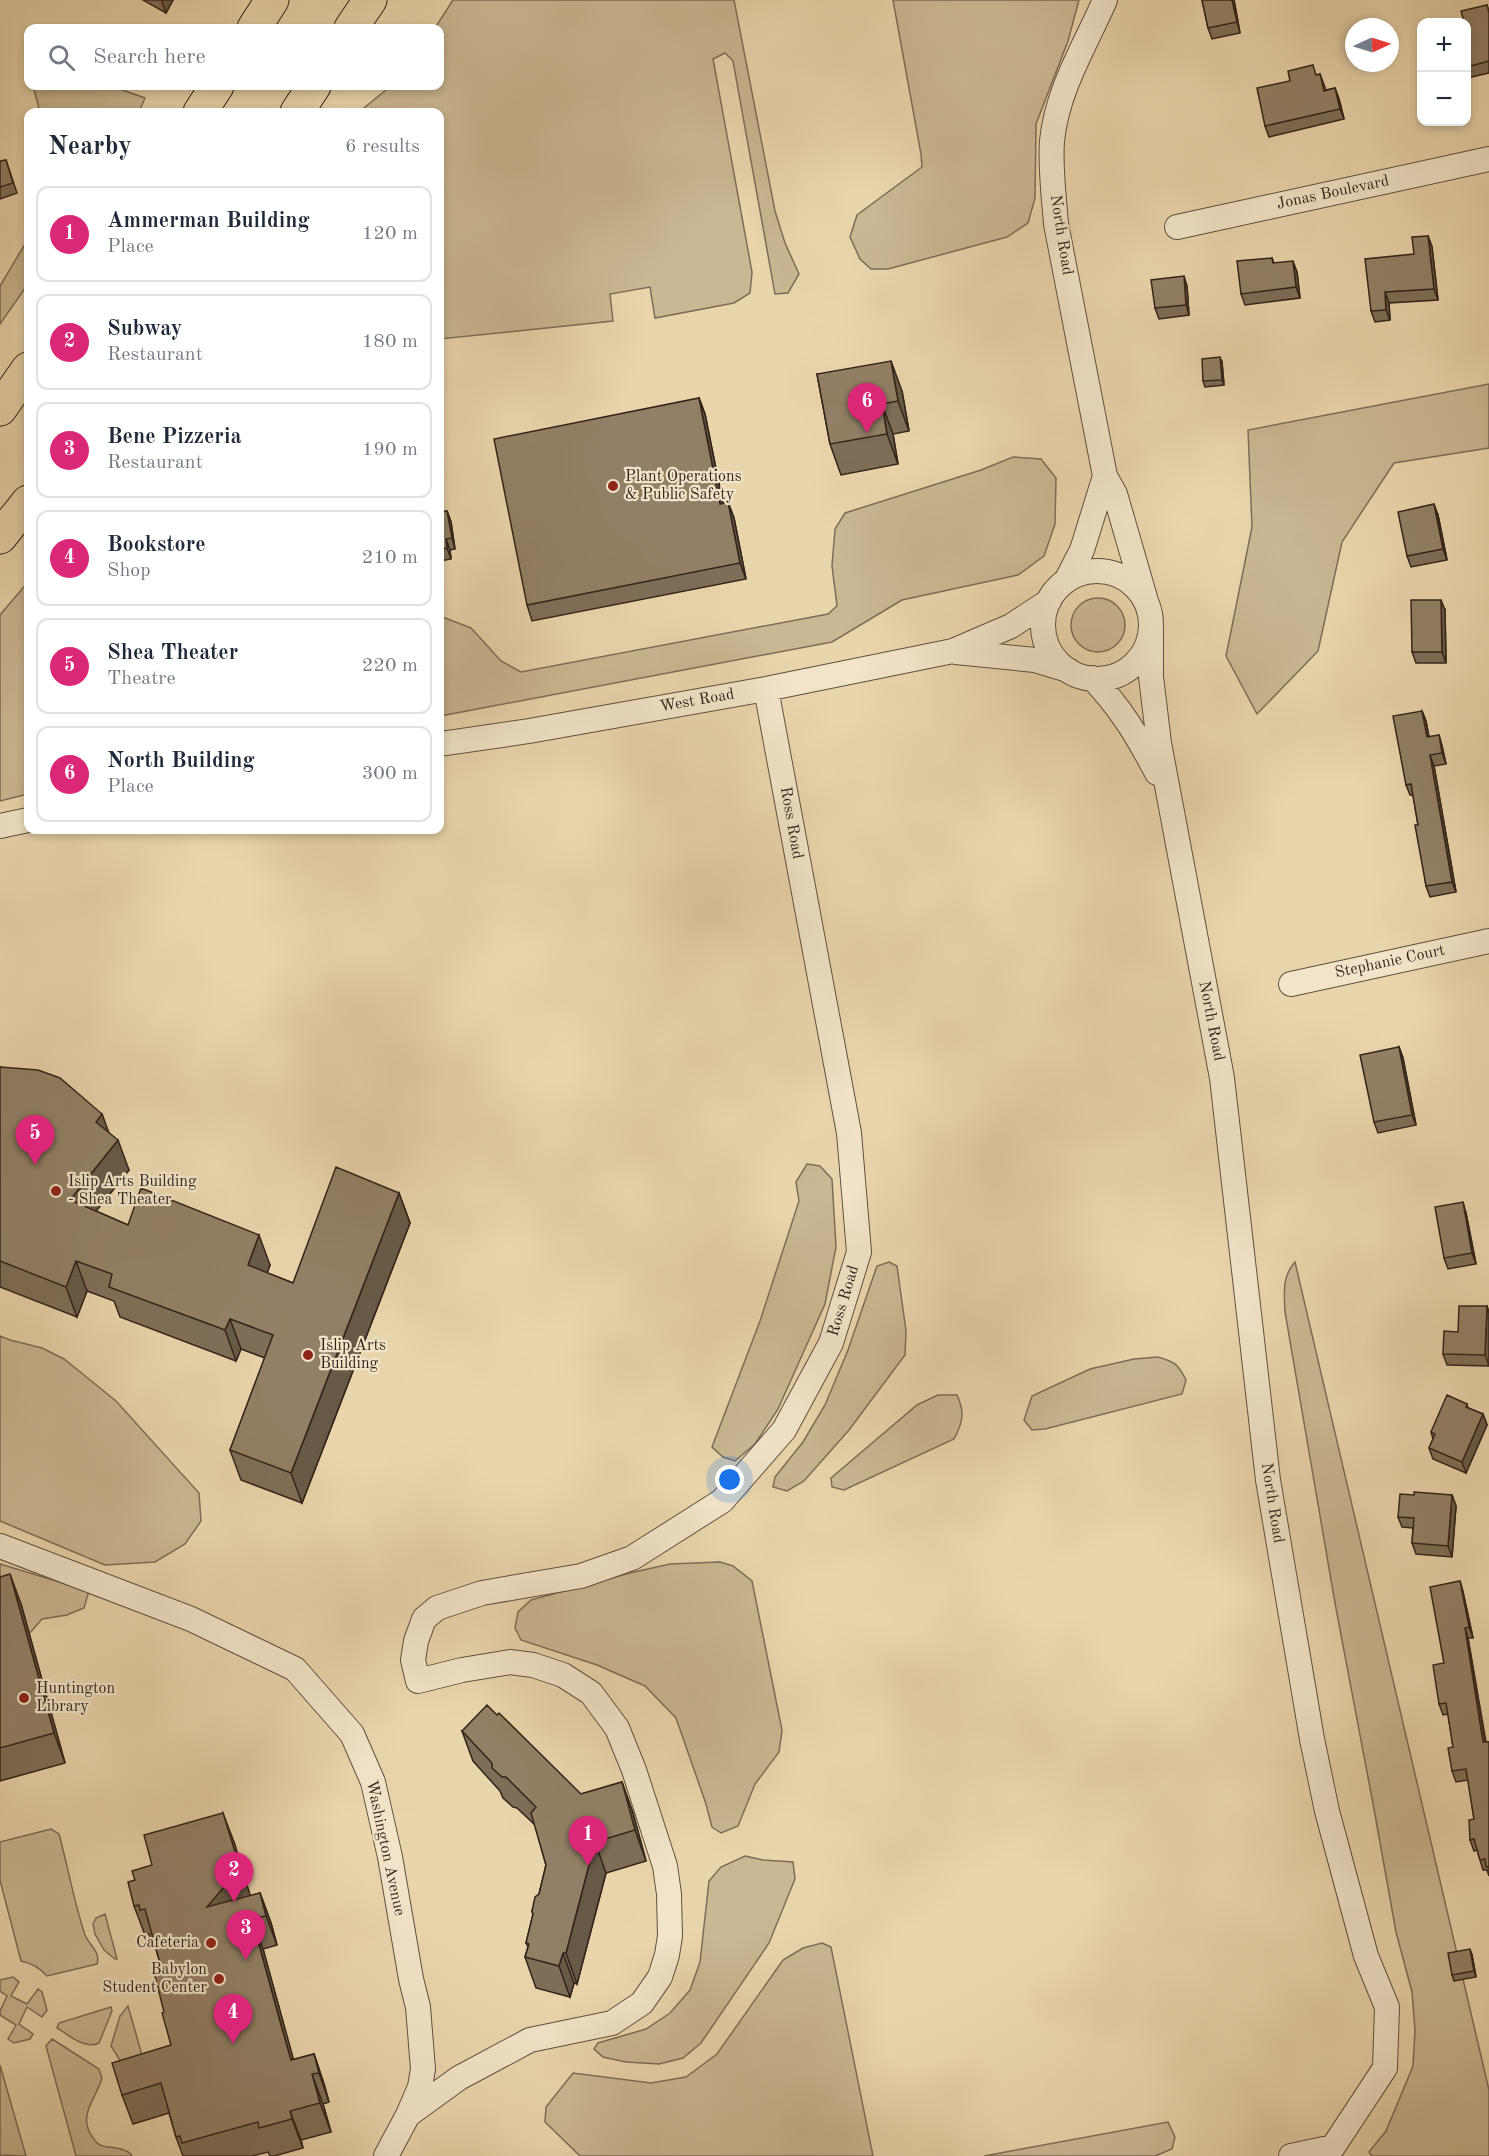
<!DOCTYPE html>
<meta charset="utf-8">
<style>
body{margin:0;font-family:"Old Standard TT",serif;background:#f2f2f3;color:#1f2937}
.controls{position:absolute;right:18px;top:18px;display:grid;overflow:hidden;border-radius:12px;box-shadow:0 3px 9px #0003}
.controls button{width:54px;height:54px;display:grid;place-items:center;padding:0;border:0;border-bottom:2px solid #e0e1e3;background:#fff;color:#1f2937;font:30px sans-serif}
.compass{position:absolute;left:1345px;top:18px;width:54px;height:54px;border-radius:50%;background:#fff;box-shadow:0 3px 9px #0003;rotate:86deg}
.you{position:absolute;left:730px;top:1480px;width:21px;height:21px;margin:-15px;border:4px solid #fff;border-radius:50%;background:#1a73e8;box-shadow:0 0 0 9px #1a73e833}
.badge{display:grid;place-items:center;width:39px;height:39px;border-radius:50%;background:#db2777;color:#fff;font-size:20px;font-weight:700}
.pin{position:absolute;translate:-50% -50px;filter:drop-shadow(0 2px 3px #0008)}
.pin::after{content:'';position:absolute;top:32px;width:21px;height:18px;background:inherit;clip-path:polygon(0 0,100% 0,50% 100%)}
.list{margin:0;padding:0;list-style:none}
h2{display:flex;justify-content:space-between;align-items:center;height:78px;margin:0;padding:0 24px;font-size:26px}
h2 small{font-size:20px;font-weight:400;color:#747a83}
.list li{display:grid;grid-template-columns:39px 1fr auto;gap:18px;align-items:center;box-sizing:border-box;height:96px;margin:0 12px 12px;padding:0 12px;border:2px solid #e0e1e3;border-radius:12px}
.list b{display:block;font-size:22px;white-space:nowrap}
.list p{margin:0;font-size:20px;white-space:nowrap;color:#747a83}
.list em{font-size:20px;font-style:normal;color:#747a83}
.icon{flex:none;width:33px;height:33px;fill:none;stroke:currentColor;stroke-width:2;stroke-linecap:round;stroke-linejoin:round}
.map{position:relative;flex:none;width:1489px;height:2156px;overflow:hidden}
.search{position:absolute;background:#fff;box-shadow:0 3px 9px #0003;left:24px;top:24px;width:420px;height:66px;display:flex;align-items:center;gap:15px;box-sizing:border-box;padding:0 21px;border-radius:12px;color:#747a83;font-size:22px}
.panel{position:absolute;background:#fff;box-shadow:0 3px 9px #0003;left:24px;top:108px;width:420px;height:726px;border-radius:12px}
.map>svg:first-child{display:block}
.green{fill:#cab793;stroke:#7e6d56;stroke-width:1.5}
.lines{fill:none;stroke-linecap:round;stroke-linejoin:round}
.minor-casing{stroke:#60503e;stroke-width:26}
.trunk-casing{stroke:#33231a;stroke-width:35}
.minor{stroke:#f1e4c9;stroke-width:24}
.trunk{stroke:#e9d5ac;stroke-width:33}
.wall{fill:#7e6e58;stroke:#33231a;stroke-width:1.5}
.shaded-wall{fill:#665a47;stroke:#33231a;stroke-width:1.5}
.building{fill:#928066;stroke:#33231a;stroke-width:1.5}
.poi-dot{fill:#8f2418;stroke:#f1e4c9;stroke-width:2}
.labels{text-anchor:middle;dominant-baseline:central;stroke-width:4.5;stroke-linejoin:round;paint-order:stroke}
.street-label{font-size:16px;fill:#33231a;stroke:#f1e4c9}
.poi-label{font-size:16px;fill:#33231a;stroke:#f1e4c9;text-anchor:start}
</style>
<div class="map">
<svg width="1489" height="2156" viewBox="0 0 1489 2156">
<rect width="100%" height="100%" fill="#e9d5ac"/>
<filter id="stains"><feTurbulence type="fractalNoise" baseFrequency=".00333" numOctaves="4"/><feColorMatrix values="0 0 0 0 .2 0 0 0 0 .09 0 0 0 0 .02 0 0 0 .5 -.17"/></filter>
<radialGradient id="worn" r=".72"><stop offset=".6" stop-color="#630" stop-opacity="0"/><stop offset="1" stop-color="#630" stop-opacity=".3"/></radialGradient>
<path class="green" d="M453,0H734L775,211L785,243L799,274L788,293L775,294L733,61L725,53L713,59L752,272L750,293L734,303L655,318L650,287L610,294L613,321L440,339V112H359L391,86H440V28H435Z
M893,0H1079L1068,41L1036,124L1035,198L1028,223L1007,237L888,269H871L860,259L850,237L857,215L922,167L921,154Z
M33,86H111L145,98L139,112H40Z
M28,239V284L0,324V286Z
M1489,384V448L1394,463L1342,542L1318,651L1257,714L1226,656L1252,527L1248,430Z
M1013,457L1041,459L1056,478L1055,524L1044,556L1018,575L902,600L832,642L440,716V616L471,628L501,661L521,672L828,614L837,606L832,566L835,529L845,513L981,470Z
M28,582V794L0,801V615Z
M1071 625a27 27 0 1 1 54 0a27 27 0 1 1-54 0Z
M807,1164L820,1166L832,1179L836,1247L825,1304L778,1409L755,1444L735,1461L723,1457L712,1447L760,1321L799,1201L796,1182Z
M889,1262L897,1266L906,1331L905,1355L849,1430L804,1481L787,1491L773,1487L775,1477L803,1442L825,1405L848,1350L877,1266Z
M1295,1262L1489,2090V2156H1372L1369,2152L1386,2131L1413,2066L1415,2030L1412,1992L1396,1932L1374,1809L1335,1603L1285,1312C1284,1293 1282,1276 1295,1262Z
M0,1336L10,1340L42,1348L64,1359L116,1401L199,1493L201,1521L185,1544L155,1562L105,1565L0,1521Z
M1158,1357C1175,1362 1178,1364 1186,1380L1182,1394L1045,1429L1032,1430L1024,1420L1032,1396L1090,1369L1134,1359Z
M938,1395H957C965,1412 963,1422 954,1439L844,1490L832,1487L831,1478L917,1405Z
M720,1562L733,1566L752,1581L782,1730L779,1752L755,1784L738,1826L721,1833L712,1827L706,1804L676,1718L645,1686L597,1665L521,1640L515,1628L518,1612L531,1600L630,1573L670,1564Z
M0,1564L89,1591L84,1608L67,1615L42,1619L29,1634L21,1604L0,1610Z
M51,1829L59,1834C68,1867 74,1902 85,1935C89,1945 101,1952 97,1964L47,1976C40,1968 31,1963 21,1961L0,1880V1842Z
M745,1856L763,1860L793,1862L795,1879L769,1943L701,2043L683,2058L659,2064L626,2062L603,2057L594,2049L598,2043L646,2029L670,2013L690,1990L700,1962L709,1881L721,1867Z
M105,1914L117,1959H115L104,1950L95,1934L93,1924L96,1918Z
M822,1943L831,1947L873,2156H580L545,2122L546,2107L573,2073L651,2083L686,2077L717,2054L783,1960L803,1948Z
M13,1977L19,1982L11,1996L27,2004L38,1989L42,1992L47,2010L42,2017L27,2007L19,2024L33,2034L30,2039L14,2043L8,2039L16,2025L0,2015V2011L7,1996L0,1991V1980Z
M128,2006L149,2080L121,2062L111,2046L120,2016Z
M111,2007L112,2011L99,2043C85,2050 69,2035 57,2028L59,2023Z
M52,2039L99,2069L102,2078C97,2097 78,2114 91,2135C94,2139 95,2142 100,2145C111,2149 121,2146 131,2154L132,2156H76L46,2046Z
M0,2065L26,2156L0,2155Z
M1168,2122L1175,2137L1172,2149L1155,2156H984Z"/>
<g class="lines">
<g class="minor-casing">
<path id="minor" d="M1105,0C1085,46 1057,90 1052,141C1050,168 1054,197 1056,224L1105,476L1115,494L1146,601
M1177,227L1489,159
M1043 625a54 54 0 1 1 108 0a54 54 0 1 1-108 0Z
M1066,581L1082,550L1105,476
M1151,631V677L1159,743L1222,1078L1268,1480L1312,1739L1327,1811L1366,1956L1387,2007L1385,2068L1333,2147L1291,2156
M956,652L1035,660L1068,670
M1092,678C1121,708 1138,737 1157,773
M440,744L529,731L766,689L953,651L1011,626L1049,601
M0,826L28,820
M1291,984L1489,941
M0,1546L191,1619L295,1669L352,1734L373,1782L390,1857L411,1979L418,2007L423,2069L420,2087L408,2115L386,2156
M408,2115L459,2078L530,2040L612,2023L642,2003L660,1977L667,1955L670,1936L669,1894L665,1866L634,1770L617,1728L591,1693L563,1675L533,1665L510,1662L462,1670L418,1681L413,1660L416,1641L424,1619L437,1608L482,1593L581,1576L632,1558L722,1501L784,1430L831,1343L859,1252L849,1133L766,689"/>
</g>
<g class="trunk-casing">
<path id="trunk" d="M254,28L272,0
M351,28L370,0
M200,112L217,86
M297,112L314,86
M0,409L28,369
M0,537L28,502"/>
</g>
<use href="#minor" class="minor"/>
<use href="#trunk" class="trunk"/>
</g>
<path class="wall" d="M143,0H173L166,13Z
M1202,0H1234L1240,33L1212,39L1208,28Z
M1487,5L1489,11V73L1467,78V22Z
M1320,74L1326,90L1335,88L1339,99L1344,119L1269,137L1265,126L1317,75Z
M6,160L17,193L0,199V161Z
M1428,236L1432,247L1438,300L1389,303L1390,320L1375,322L1371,311L1414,254Z
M1272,258L1274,263L1297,272L1300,298L1245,305L1241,294Z
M1187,286L1189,315L1159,319L1155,308Z
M1222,362L1224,385L1205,387L1203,381Z
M817,374L902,391L909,431L893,434L898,464L841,475L830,444Z
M699,398L705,414L723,503L728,502L734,518L746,579L532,621L527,605Z
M447,511L451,522L455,549L450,550L451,559L440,561V512Z
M1438,515L1447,560L1411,567L1407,556Z
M1445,610L1446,663H1416L1412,652Z
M1422,711L1426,721L1429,737L1439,735L1442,746L1446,764L1434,766L1456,892L1430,897L1426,886L1418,825L1413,795H1410L1406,785Z
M1399,1047L1403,1058L1416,1125L1378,1133L1374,1122Z
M0,1067L102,1114L108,1133L129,1170L96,1211L128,1225L270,1265L267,1273L293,1283L399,1193L410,1223L302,1503L241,1480L230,1450L265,1358L241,1349L236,1361L120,1317L114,1301L87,1291L77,1317L0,1287Z
M1466,1213L1476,1264L1448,1269L1444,1258Z
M1487,1306L1489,1313V1366L1447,1365L1443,1354L1458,1332Z
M1467,1404L1468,1408L1483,1414L1487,1425L1466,1473L1433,1459L1429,1448L1433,1439L1431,1432Z
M1414,1495H1452L1456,1506L1452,1557L1416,1554L1412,1543L1413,1528L1402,1527L1398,1517Z
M0,1577L21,1604L65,1763L0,1781Z
M1460,1581L1463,1592L1473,1638H1468L1486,1742H1489V1876L1487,1870H1483L1477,1850L1474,1851L1470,1840L1474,1819L1468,1780L1456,1782L1452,1771L1453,1747L1448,1714L1443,1715L1439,1704L1444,1663Z
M462,1731L581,1794L622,1782L633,1813L646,1861L606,1873L577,1984L574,1983L570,1997L536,1988L525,1957L528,1947L526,1943L533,1915L532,1911L539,1894L546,1865L535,1825L517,1808L513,1807L503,1798L500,1791L473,1761Z
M234,1842L250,1896L260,1893L271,1923L277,1945L263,1949L293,2060L314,2054L324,2084L329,2102L323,2104L331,2132L301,2140L303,2148L274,2156H270L268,2152L252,2156H183L176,2137L169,2113L133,2124L122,2095L171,2045L164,2012L162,1970L153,1939L151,1940L149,1934L145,1935L134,1906L135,1880L152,1865Z
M1472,1955L1476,1977L1454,1981L1452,1975Z"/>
<path class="shaded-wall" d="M163,0H173L166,13L162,2Z
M1232,0H1234L1240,33L1237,22Z
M1335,88L1339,99L1344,119L1340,109Z
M1428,236L1432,247L1438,300L1434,289Z
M1293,261L1297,272L1300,298L1296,287Z
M1184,276L1187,286L1189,315L1186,305Z
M1385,292L1389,303L1390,320L1386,310Z
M1220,357L1222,362L1224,385L1222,380Z
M891,361L902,391L909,431L898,401Z
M699,398L705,414L726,520L720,504Z
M882,404L893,434L898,464L887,434Z
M728,502L734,518L746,579L740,563Z
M1434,504L1438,515L1447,560L1443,549Z
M447,511L451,522L455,549L452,538Z
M446,539L450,550L451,559L447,548Z
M1441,600L1445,610L1446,663L1442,652Z
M1422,711L1426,721L1431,748L1427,737Z
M1439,735L1442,746L1446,764L1442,753Z
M1430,755L1434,766L1456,892L1452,882Z
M1399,1047L1403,1058L1416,1125L1412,1115Z
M102,1114L113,1144L96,1122Z
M118,1140L129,1170L81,1230L70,1200Z
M399,1193L410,1223L302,1503L291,1473Z
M1463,1202L1466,1213L1476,1264L1472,1253Z
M259,1235L270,1265L259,1296L248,1265Z
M76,1261L87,1291L77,1317L66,1287Z
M1487,1306L1489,1313V1366L1485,1355Z
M230,1319L241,1349L236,1361L225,1330Z
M1483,1414L1487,1425L1466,1473L1462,1462Z
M1452,1495L1456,1506L1452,1557L1448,1546Z
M10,1574L21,1604L65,1763L54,1733Z
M1460,1581L1463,1592L1473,1638L1469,1627Z
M1465,1628L1468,1638L1487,1753L1483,1742Z
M622,1782L633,1813L646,1861L635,1830Z
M223,1813L234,1842L251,1898L207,1907Z
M595,1842L606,1873L577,1984L566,1953Z
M260,1893L271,1923L277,1945L266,1916Z
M252,1919L263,1949L302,2090L291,2060L281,2025Z
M1470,1949L1472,1955L1476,1977L1474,1971Z
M563,1953L574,1983L570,1997L559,1966Z
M314,2054L324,2084L329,2102L319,2073Z
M312,2074L323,2104L331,2132L320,2103Z
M290,2111L301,2140L303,2148L292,2119Z"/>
<path class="building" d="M1202,0H1232L1237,22L1208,28Z
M1487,5L1489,13V61L1467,67V22H1464L1461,11Z
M1313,65L1316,75L1320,74L1324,91L1335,88L1340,109L1265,126L1257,88L1290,81L1288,71Z
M6,160L13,183L0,187V161Z
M1428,236L1434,289L1385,292L1386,310L1371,311L1365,259L1414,254L1412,237Z
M1272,258L1273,263L1293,261L1296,287L1241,294L1237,261Z
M1184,276L1186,305L1155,308L1151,280Z
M1220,357L1222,380L1203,381L1202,359Z
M891,361L898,401L882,404L887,434L830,444L817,374Z
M699,398L720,504L728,502L740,563L527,605L494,439Z
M1434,504L1443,549L1407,556L1398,512Z
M447,511L452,538L446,539L447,548L440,550V512Z
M1411,600H1441L1442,652H1412Z
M1422,711L1427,737L1439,735L1442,753L1430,755L1452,882L1426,886L1415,825H1418L1411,784L1406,785L1393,716Z
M1399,1047L1412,1115L1374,1122L1360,1055Z
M0,1067L38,1070L60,1078L102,1114L96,1122L118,1140L70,1200L128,1225L141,1188L259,1235L248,1265L293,1283L336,1167L399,1193L291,1473L230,1450L273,1335L230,1319L225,1330L109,1287L112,1274L76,1261L66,1287L0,1261Z
M1463,1202L1472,1253L1444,1258L1435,1207Z
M1459,1306H1487L1485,1355L1443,1354L1444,1331L1458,1332Z
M1447,1395L1467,1404L1466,1407L1483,1414L1462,1462L1429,1448L1435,1434L1431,1432Z
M1414,1492L1452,1495L1448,1546L1412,1543L1414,1518L1398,1517L1400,1494L1414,1495Z
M10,1574L54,1733L0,1748V1577Z
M1460,1581L1469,1627L1465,1628L1483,1742H1489V1867H1486L1485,1859L1480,1860L1474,1839L1470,1840L1469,1820L1474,1819L1466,1769L1452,1771L1448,1748L1453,1747L1446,1703L1439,1704L1433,1665L1444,1663L1430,1587Z
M487,1705L497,1715L499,1713L581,1794L622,1782L635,1830L595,1842L566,1953H563L559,1966L525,1957L529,1944L526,1943L533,1914L532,1911L535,1897L539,1894L546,1865L531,1813L536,1807L506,1777H502L492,1768V1763L462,1731Z
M223,1813L240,1868L207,1907L260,1893L266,1916L252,1919L281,2025L291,2060L314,2054L319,2073L312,2074L320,2103L290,2111L292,2119L259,2128L258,2122L182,2143L180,2136L176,2137L161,2083L122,2095L112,2063L171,2045L162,2013L164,2012L154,1972L162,1970L145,1909L140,1910L139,1905L134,1906L128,1882L135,1880L132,1871L152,1865L144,1835Z
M1470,1949L1474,1971L1452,1975L1448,1953Z"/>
<g class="poi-dot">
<circle cx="613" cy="486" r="6"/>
<circle cx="56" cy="1191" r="6"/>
<circle cx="308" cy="1355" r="6"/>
<circle cx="24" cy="1698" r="6"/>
<circle cx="211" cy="1943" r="6"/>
<circle cx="219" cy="1979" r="6"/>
</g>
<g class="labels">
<g class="street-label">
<text transform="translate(1333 193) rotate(-12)">Jonas Boulevard</text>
<text transform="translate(1061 235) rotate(81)">North Road</text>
<text transform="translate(697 701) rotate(-10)">West Road</text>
<text transform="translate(791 823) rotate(80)">Ross Road</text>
<text transform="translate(1390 962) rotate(-12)">Stephanie Court</text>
<text transform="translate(1211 1021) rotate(79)">North Road</text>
<text transform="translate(844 1301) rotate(-73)">Ross Road</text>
<text transform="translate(1272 1503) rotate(81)">North Road</text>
<text transform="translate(385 1848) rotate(78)">Washington Avenue</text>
</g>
<g class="poi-label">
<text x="625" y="477">Plant Operations<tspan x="625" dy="18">&amp; Public Safety</tspan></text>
<text x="68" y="1182">Islip Arts Building<tspan x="68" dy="18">- Shea Theater</tspan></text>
<text x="320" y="1346">Islip Arts<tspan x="320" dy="18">Building</tspan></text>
<text x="36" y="1689">Huntington<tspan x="36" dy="18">Library</tspan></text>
<text x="199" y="1943" text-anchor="end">Cafeteria</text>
<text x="207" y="1970" text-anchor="end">Babylon<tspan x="207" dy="18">Student Center</tspan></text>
</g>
</g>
<rect width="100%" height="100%" filter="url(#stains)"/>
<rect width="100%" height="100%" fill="url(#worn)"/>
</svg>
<div class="controls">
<button>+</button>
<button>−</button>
</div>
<svg class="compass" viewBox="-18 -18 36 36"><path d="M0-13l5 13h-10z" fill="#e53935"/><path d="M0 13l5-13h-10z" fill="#747a83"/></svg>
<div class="you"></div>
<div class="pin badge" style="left:588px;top:1866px">1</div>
<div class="pin badge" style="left:234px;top:1902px">2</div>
<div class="pin badge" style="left:246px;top:1960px">3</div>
<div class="pin badge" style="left:233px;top:2044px">4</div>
<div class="pin badge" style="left:35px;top:1165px">5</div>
<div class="pin badge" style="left:867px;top:433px">6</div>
<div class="search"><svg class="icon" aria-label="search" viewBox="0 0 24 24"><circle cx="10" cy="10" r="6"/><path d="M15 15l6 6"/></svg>Search here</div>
<section class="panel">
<h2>Nearby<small>6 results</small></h2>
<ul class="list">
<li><span class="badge">1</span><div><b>Ammerman Building</b><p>Place</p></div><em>120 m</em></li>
<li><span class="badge">2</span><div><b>Subway</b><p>Restaurant</p></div><em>180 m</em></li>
<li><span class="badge">3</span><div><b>Bene Pizzeria</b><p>Restaurant</p></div><em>190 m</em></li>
<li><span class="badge">4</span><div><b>Bookstore</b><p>Shop</p></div><em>210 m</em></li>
<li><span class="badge">5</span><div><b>Shea Theater</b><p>Theatre</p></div><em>220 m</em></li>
<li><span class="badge">6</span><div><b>North Building</b><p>Place</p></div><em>300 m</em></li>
</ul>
</section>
</div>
